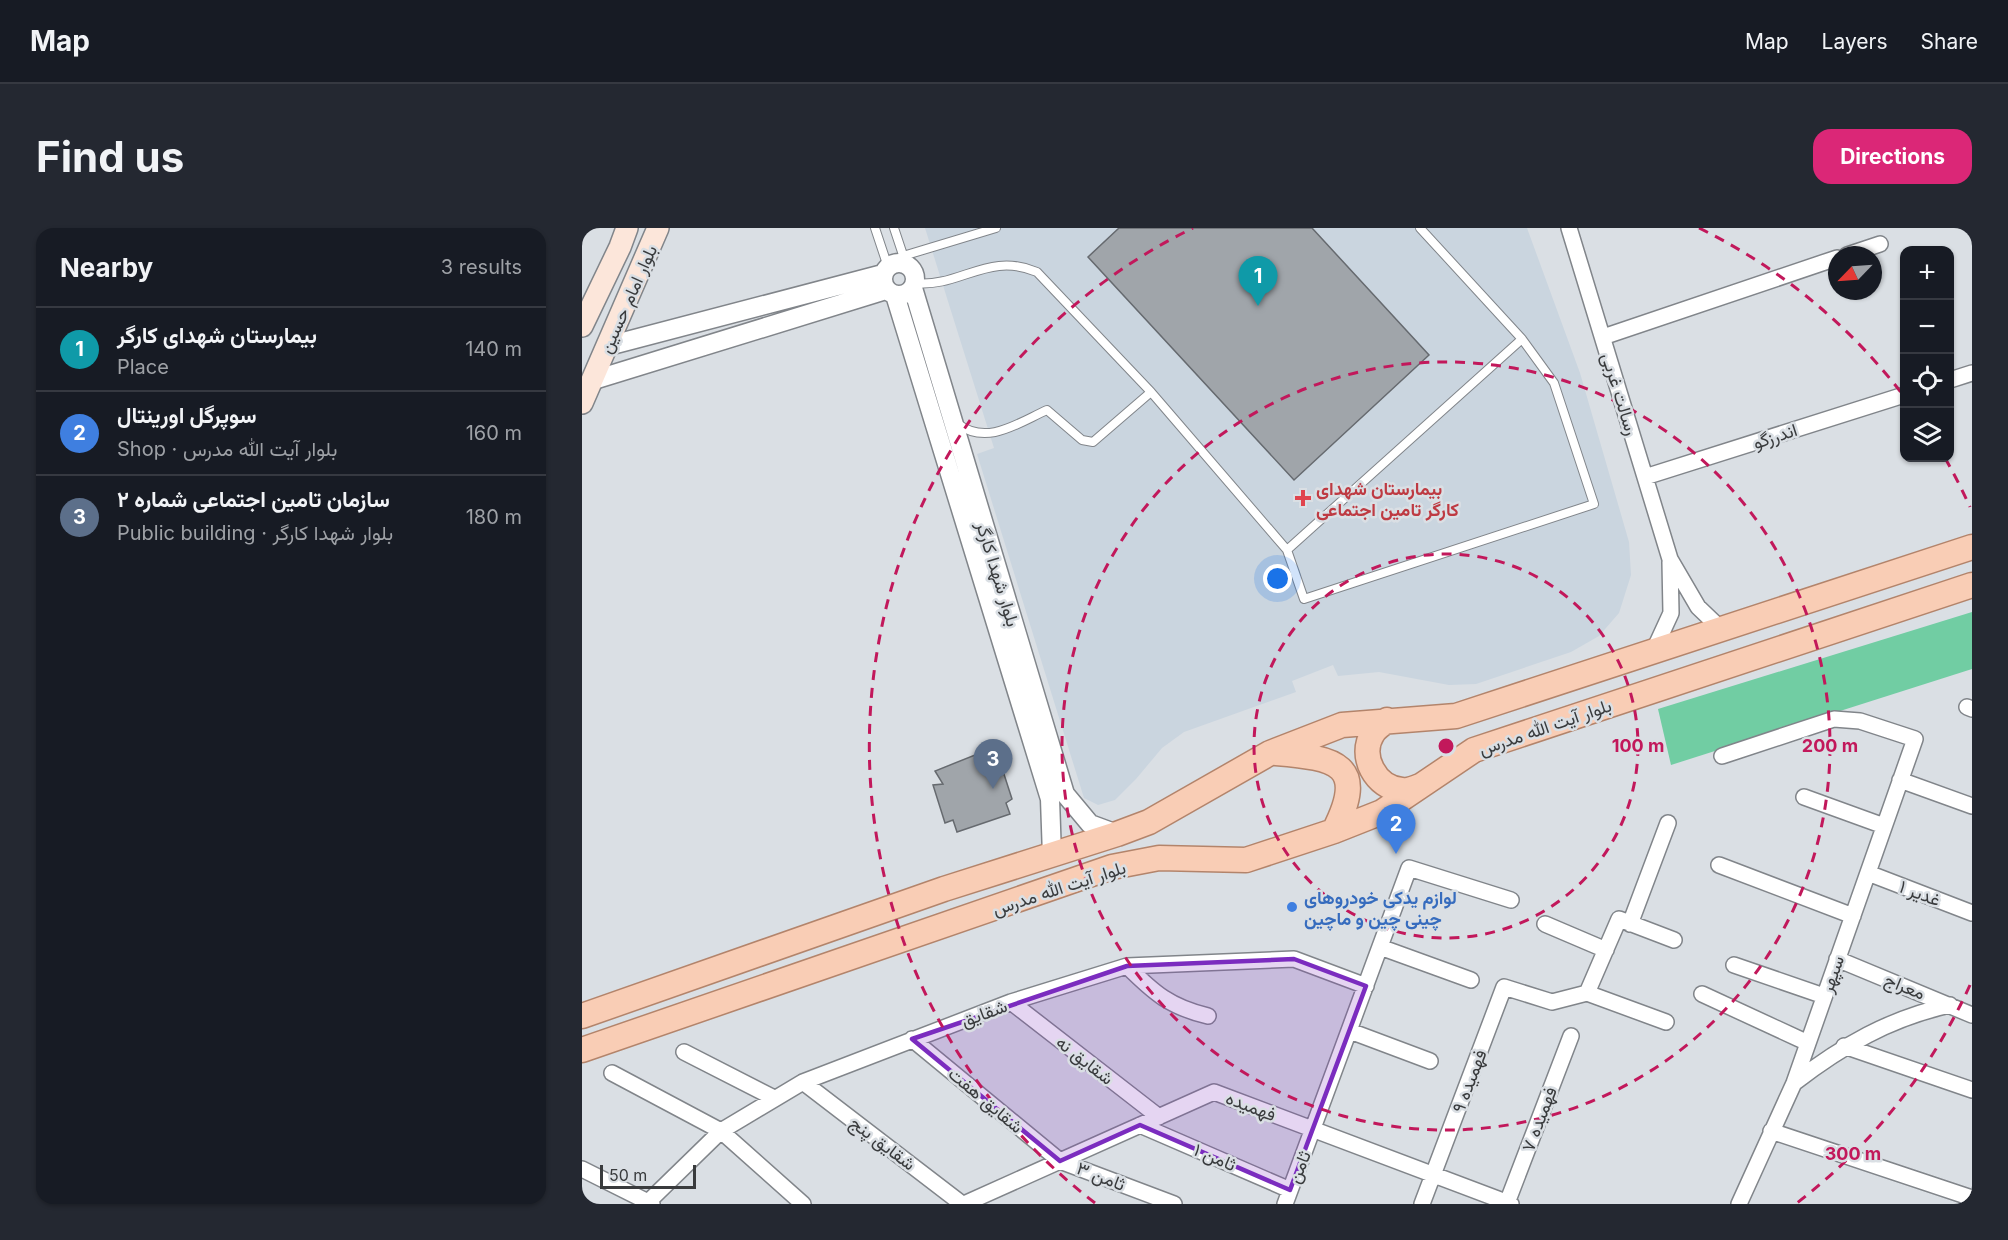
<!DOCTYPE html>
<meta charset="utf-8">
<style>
body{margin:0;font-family:Inter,Vazirmatn,sans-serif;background:#242831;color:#f1f3f6}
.controls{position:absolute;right:18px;top:18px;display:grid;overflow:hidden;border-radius:12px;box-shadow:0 2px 4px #0004}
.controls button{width:54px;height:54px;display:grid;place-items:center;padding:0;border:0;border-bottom:2px solid #363941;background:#171b24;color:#f1f3f6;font:30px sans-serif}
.compass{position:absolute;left:1246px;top:18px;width:54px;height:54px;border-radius:50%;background:#171b24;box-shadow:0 2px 4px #0004;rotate:245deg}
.scale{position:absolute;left:18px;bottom:15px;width:96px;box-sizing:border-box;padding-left:6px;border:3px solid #393b3d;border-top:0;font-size:16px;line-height:21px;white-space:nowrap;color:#393b3d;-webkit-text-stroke:4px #dadfe4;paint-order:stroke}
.you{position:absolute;left:696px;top:351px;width:21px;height:21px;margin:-15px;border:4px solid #fff;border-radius:50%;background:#1a73e8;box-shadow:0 0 0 9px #1a73e833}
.badge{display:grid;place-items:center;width:39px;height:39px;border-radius:50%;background:#db2777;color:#fff;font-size:20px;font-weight:700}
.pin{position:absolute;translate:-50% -50px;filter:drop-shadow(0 2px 3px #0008)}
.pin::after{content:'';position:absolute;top:32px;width:21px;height:18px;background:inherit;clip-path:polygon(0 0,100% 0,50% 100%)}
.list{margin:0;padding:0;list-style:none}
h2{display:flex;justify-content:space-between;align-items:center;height:78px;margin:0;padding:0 24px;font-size:26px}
h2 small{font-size:20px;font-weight:400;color:#9ea1a6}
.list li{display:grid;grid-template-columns:39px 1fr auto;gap:18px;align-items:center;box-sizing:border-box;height:84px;padding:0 24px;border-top:2px solid #363941}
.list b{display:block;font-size:22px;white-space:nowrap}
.list p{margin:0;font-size:20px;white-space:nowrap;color:#9ea1a6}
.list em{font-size:20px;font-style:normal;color:#9ea1a6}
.icon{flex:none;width:33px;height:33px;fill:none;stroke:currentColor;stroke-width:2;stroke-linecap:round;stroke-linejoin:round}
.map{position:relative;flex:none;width:1390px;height:976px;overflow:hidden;border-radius:18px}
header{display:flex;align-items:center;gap:36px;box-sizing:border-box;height:84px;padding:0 30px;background:#171b24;border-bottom:2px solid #363941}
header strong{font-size:28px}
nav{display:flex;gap:33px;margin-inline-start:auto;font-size:21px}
.intro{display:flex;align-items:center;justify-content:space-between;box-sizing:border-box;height:144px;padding:0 36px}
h1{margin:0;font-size:42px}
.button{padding:15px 27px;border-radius:18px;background:#db2777;color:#fff;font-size:21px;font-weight:700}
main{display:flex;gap:36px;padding:0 36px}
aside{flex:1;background:#171b24;border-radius:18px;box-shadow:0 2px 4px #0004}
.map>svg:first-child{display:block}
.built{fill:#cad5df}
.green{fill:#71cda3}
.building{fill:#a0a5aa;stroke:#666a6f;stroke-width:1.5}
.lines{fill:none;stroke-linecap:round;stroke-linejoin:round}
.service-casing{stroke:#81858a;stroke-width:10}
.minor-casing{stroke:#81858a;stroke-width:18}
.tertiary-casing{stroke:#81858a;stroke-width:21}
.secondary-casing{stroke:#81858a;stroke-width:24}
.primary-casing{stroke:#b3846b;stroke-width:27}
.service{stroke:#fff;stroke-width:8}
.minor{stroke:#fff;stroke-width:15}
.tertiary{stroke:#fff;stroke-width:18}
.secondary{stroke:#fce6da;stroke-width:21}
.primary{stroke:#f9cdb5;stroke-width:24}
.marked{fill:#7b2cbf;fill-opacity:0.2;stroke:#7b2cbf;stroke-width:4.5;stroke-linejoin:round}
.ring{fill:none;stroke:#c2185b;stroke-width:3;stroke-dasharray:10 8}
.health-dot{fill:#e0444e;stroke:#dadfe4;stroke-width:2}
.shop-dot{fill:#3f7fe0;stroke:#dadfe4;stroke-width:2}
.labels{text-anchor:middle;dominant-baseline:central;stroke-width:5;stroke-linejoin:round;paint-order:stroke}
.street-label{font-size:18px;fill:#393b3d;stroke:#dadfe4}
.health-label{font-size:18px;font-weight:bold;fill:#be3a42;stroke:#dadfe4;text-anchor:start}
.shop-label{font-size:18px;font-weight:bold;fill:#366cbe;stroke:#dadfe4;text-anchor:start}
.centre{fill:#c2185b;stroke:#dadfe4;stroke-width:3}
.ring-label{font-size:18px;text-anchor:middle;font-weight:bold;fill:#c2185b;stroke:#dadfe4;stroke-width:5;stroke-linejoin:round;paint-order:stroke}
</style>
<header>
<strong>Map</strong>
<nav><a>Map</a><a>Layers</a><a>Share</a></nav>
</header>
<div class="intro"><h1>Find us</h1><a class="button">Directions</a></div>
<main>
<aside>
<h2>Nearby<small>3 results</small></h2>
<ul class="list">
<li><span class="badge" style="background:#0f9aa8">1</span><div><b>بیمارستان شهدای کارگر</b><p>Place</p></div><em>140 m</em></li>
<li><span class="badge" style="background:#3f7fe0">2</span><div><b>سوپرگل اورینتال</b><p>Shop · بلوار آیت الله مدرس</p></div><em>160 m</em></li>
<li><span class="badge" style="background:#5c6f8a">3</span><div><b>سازمان تامین اجتماعی شماره ۲</b><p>Public building · بلوار شهدا کارگر</p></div><em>180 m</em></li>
</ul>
</aside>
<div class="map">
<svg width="1390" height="976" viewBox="0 0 1390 976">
<rect width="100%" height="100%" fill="#dadfe4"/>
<path class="built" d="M343,0H945L998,145L1047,314L1049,347L1037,385L1017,408L989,424L894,456L867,457L797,444L756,448L751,437L710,453L714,464L602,504L580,520L554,551L533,572L516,577L502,570L395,226L412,220Z"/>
<path class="green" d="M1390,384V441L1089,537L1076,481Z"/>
<path class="building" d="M537,0H730L847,127L712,252L506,29Z
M408,521L411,539L419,537L430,571L424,575L428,586L375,604L371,592L363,595L351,557L361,556L353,543Z"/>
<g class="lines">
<g class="service-casing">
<path id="service" d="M293,0L306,39
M312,0L324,36
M321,28L414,0
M333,55C378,60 406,23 455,44L569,164L511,214L500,212L465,182C436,195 405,218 376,196
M569,164L705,322L722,371L1012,276L972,155L940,111L838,0
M705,322L940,111"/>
</g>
<g class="minor-casing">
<path id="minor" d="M987,0L1088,331L1116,379L1139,401
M1265,27L1298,16
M1021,109L1255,30
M1368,152L1390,145
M1063,249L1322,167
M1072,422L1089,385L1088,334
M1385,479L1390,481
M1140,528L1252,491L1278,493L1333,511L1212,855L1157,976
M1318,552L1390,578
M1222,569L1302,598
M1137,637L1271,688
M1286,645L1390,685
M963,696L1024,722
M1048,696L1086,595
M798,719L889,752
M1255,731L1390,787
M1152,737L1242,768
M545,738C572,765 588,779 626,788
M1005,765L1037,691L1092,712
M1120,766L1226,815
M429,774L577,889
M768,803L848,833
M330,811L478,933L592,976
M1262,818L1390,862
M102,824L192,870
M30,845L139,903L221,976
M221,854L380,976
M1212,855C1260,818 1308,790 1368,777
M558,897L708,962
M1189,903L1387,969
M0,941L70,976
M925,975L989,808
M64,976L139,903L221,854L429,774L545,738L712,731L784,758
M382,976L632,864L929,976
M703,976L827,640L929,672
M840,976L922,759L970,774L1005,765L1084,794"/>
</g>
<g class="tertiary-casing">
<path id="tertiary" d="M301 51a16 16 0 1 1 32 0a16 16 0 1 1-32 0Z
M331,60L483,566L508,596L535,606
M313,67L468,571L470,628
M26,118L301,46
M12,152L304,62"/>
</g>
<g class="secondary-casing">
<path id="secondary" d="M0,98L38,19L45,0
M0,175L76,0"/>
</g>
<g class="primary-casing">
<path id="primary" d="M805,492C801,496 794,500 791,505C776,528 794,560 820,562C825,563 833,560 838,558
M694,525C754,530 786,536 752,603
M0,788L362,661L535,606L567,594L688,525L760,497L874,488L1390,319
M0,822L530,639L577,630L664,632L752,603L800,584L892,522L1390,357"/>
</g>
<use href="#service" class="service"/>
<use href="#minor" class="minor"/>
<use href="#tertiary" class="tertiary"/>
<use href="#secondary" class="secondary"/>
<use href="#primary" class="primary"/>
</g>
<path class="marked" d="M712,731L784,758L708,962L558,897L478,933L330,811L545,738Z"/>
<g class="ring">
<circle cx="864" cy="518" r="192"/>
<circle cx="864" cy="518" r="384"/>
<path d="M1388 757A576 576 0 0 1 1215 975M513 975A576 576 0 0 1 611 0M1117 0A576 576 0 0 1 1321 167M1363 230A576 576 0 0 1 1388 279"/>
</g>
<path class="health-dot" d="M718 261h6v6h6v6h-6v6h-6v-6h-6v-6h6z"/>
<circle class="shop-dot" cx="710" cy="679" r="6"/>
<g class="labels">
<g class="street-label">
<text transform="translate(46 71) rotate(-66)">بلوار امام حسین</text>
<text transform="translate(1038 166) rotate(73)">رسالت غربی</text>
<text transform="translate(1193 208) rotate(-18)">اندرزگو</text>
<text transform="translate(416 346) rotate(73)">بلوار شهدا کارگر</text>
<text transform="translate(963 499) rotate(-19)">بلوار آیت الله مدرس</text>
<text transform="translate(477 660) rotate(-18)">بلوار آیت الله مدرس</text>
<text transform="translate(1338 665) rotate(21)">غدیر ۱</text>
<text transform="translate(1250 746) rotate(-71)">سپهر</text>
<text transform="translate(1323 758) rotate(22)">معراج</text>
<text transform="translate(402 785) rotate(-20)">شقایق</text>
<text transform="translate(503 832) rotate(38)">شقایق نه</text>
<text transform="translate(887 853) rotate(-69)">فهمیده ۹</text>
<text transform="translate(404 872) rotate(40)">شقایق هفت</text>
<text transform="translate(669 878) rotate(21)">فهمیده</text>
<text transform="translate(957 891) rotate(-69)">فهمیده ۷</text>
<text transform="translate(301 915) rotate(37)">شقایق پنج</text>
<text transform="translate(633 929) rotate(23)">ثامن ۱</text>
<text transform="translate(717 939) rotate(-68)">ثامن</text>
<text transform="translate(519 948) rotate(21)">ثامن ۳</text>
</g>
<g class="health-label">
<text x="734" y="260">بیمارستان شهدای<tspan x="734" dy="21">کارگر تامین اجتماعی</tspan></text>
</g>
<g class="shop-label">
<text x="722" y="669">لوازم یدکی خودروهای<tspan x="722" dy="21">چینی چین و ماچین</tspan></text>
</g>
</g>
<circle cx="864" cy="518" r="9" class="centre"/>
<g class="ring-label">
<text x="1056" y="524">100 m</text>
<text x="1248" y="524">200 m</text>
<text x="1271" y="932">300 m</text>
</g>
</svg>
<div class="controls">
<button>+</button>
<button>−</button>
<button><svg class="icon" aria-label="locate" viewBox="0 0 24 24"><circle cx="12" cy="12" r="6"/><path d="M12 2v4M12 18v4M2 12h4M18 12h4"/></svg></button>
<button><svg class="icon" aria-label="layers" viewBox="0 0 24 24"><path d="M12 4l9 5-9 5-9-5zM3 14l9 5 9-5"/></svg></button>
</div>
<svg class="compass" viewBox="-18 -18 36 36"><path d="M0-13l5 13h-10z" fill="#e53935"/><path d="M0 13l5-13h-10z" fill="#9ea1a6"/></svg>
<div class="scale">50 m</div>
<div class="you"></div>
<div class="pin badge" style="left:676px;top:78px;background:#0f9aa8">1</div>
<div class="pin badge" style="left:814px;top:626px;background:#3f7fe0">2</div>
<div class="pin badge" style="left:411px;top:561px;background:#5c6f8a">3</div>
</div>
</main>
